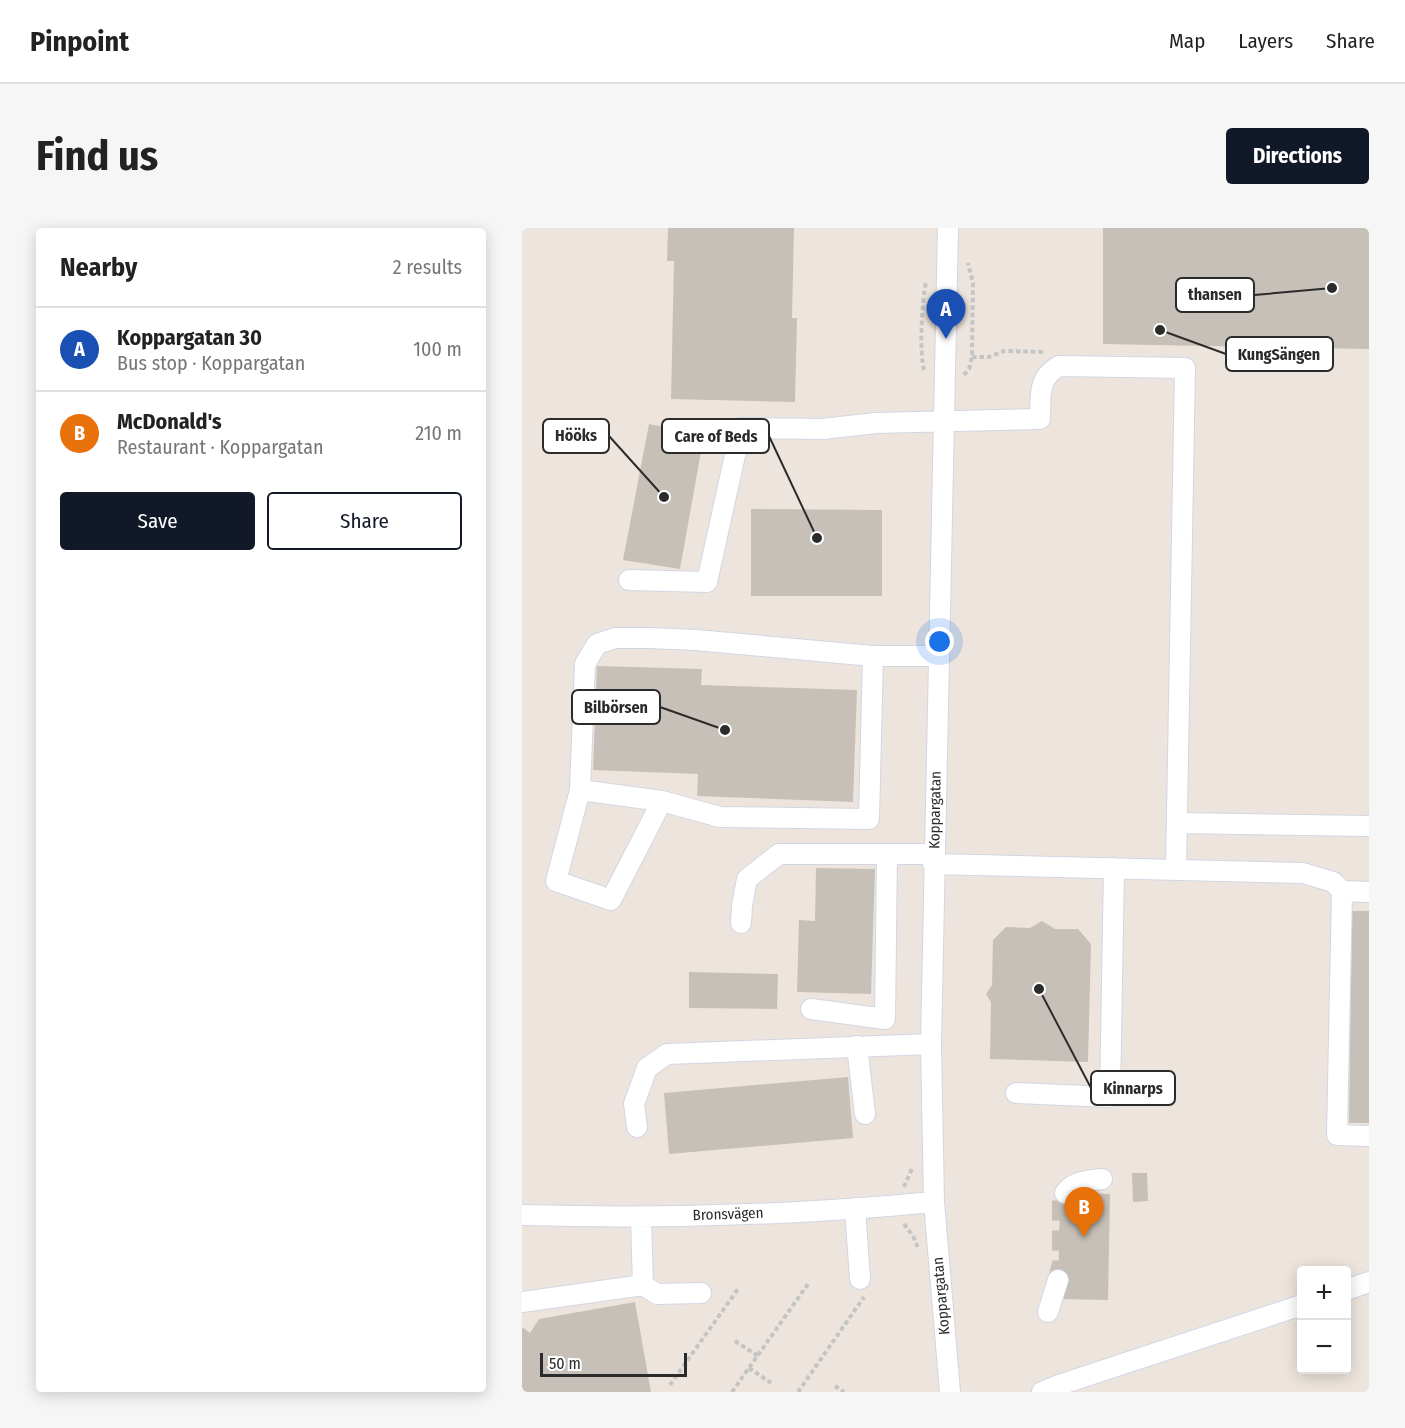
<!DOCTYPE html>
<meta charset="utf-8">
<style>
body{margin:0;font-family:"Fira Sans Condensed",sans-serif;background:#f6f6f6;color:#222}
.controls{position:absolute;right:18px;bottom:18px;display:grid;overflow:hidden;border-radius:6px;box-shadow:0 3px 15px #0003}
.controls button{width:54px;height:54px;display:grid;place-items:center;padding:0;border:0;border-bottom:2px solid #e0e0e0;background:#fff;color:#222;font:30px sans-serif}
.scale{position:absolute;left:18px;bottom:15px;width:147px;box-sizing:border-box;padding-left:6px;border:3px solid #2b2b2b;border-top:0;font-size:16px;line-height:21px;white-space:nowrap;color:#2b2b2b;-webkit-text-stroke:4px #fff;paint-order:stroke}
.you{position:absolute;left:418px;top:414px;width:21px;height:21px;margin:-15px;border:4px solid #fff;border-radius:50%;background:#1a73e8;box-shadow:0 0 0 9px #1a73e833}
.badge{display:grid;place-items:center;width:39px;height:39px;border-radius:50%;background:#111827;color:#fff;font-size:20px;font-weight:700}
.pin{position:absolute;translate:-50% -50px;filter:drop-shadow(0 2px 3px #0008)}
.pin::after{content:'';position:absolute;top:32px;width:21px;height:18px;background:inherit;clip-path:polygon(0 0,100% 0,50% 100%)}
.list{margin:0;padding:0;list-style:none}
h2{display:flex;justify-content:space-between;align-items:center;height:78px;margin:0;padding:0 24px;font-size:26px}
h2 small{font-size:20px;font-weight:400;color:#767676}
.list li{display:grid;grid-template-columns:39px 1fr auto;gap:18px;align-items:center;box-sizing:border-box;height:84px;padding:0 24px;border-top:2px solid #e0e0e0}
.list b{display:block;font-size:22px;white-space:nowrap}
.list p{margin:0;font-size:20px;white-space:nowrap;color:#767676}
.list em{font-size:20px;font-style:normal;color:#767676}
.actions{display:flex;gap:12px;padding:18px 24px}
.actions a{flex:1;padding:14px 0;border:2px solid #111827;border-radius:6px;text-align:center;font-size:21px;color:#111827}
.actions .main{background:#111827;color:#fff}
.map{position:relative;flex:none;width:847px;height:1164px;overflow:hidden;border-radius:6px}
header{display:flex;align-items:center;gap:36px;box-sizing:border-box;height:84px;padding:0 30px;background:#fff;border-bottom:2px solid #e0e0e0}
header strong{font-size:28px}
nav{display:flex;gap:33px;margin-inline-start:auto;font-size:21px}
.intro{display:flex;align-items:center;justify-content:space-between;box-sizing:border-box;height:144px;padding:0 36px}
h1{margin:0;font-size:42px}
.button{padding:15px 27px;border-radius:6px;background:#111827;color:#fff;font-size:21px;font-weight:700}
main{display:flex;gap:36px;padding:0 36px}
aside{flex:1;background:#fff;border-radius:6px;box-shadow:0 3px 15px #0003}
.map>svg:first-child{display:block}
.building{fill:#c6c0b8}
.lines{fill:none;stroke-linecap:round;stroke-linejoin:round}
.minor-tunnel{stroke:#c6c0b9;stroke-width:20;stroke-dasharray:20 10;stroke-linecap:butt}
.minor-casing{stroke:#d2d6e4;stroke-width:22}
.path{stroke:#c4c4c4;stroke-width:4;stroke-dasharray:4.5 3;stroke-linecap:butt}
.minor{stroke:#fff;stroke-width:20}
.labels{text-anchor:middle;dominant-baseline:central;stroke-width:5;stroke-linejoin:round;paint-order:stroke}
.street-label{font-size:15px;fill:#2b2b2b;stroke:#fff}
.leader{fill:none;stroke:#2b2b2b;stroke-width:2}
.callout-dot{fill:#2b2b2b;stroke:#fff;stroke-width:2}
.callout{fill:#fff;stroke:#2b2b2b;stroke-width:2}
.callout-label{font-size:16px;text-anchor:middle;font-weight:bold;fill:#2b2b2b}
</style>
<header>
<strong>Pinpoint</strong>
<nav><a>Map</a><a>Layers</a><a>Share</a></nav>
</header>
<div class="intro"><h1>Find us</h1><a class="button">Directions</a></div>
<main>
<aside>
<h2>Nearby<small>2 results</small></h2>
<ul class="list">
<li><span class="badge" style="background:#1a4fb4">A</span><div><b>Koppargatan 30</b><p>Bus stop · Koppargatan</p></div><em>100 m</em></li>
<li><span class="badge" style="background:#e8710a">B</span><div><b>McDonald's</b><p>Restaurant · Koppargatan</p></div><em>210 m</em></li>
</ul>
<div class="actions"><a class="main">Save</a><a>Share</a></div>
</aside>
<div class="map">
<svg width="847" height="1164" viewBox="0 0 847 1164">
<rect width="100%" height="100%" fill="#ede5dd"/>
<path class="building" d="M146,0H272L270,90H275L273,174L149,171L152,33H145Z
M581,0H847V121L581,116Z
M127,196L182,207L158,341L101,332Z
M229,281L360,282V368H229Z
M75,438L180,441L179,457L335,462L331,574L175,568L176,546L71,542Z
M294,640L353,641L349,766L275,764L277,692L293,693Z
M830,683H847V895H827Z
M520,693L533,701H556L569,716L566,834L468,831L469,774L464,766L470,757L471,712L484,699L508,700Z
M167,744L256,746L255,781L167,780Z
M326,849L331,910L147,926L142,865Z
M610,945H625L626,973L611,974Z
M538,965L588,966L586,1072L536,1071Z
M113,1074L129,1164H0V1099L8,1105L17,1091Z"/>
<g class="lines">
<path class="minor-tunnel" d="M536,1052L540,1035V969L543,965"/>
<g class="minor-casing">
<path id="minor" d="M426,0L409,816L412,974L428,1164
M107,352L185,354L219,200L300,201L354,195L518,191C519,169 515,150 537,138L663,140L654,641
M58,562L140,573L89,672L34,653L58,562L63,436L75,416L93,410H127L174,412L351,428H417
M140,573L198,589L347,591L351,428
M655,595L847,598
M411,636L781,645L811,654L820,663L847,664
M820,663L815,907L847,908
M219,695L220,678L225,651L257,626H412
M289,781L363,791L365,626
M335,818L343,886
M494,865L588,869L592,640
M115,899L112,876L125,840L145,826L409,816
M543,965C550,953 566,953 580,951
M333,980L338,1051
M0,987C137,991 275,987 412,974
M119,990L121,1057L135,1066L179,1065
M824,1062L847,1054
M0,1074L121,1057
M526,1084L536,1052
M520,1164L537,1157L780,1077"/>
</g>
<path class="path" d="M450,129H467L482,123L523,124
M402,142C397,123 400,74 404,54
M442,147L447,141L450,129L451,55L446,35
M382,959L391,938
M382,996L391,1008L396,1020
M213,1113L236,1128
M227,1140L249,1155
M148,1157L216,1061
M313,1158L322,1164
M210,1164L286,1056
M276,1164L342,1069"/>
<use href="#minor" class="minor"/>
</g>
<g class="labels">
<g class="street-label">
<text transform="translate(413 582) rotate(-89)">Koppargatan</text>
<text transform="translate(206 986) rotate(-2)">Bronsvägen</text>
<text transform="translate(419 1068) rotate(-95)">Koppargatan</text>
</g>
</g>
<path class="leader" d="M810 60L732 67M638 102L704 126M142 269L87 208M295 310L247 208M203 502L138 479M517 761L569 860"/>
<g class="callout-dot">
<circle cx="810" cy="60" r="6"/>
<circle cx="638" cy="102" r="6"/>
<circle cx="142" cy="269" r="6"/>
<circle cx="295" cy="310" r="6"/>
<circle cx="203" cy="502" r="6"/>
<circle cx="517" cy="761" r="6"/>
</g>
<g class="callout">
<rect x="654" y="50" width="78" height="34" rx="6"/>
<rect x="704" y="109" width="107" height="34" rx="6"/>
<rect x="21" y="191" width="66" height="34" rx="6"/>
<rect x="140" y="191" width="107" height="34" rx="6"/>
<rect x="50" y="462" width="88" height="34" rx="6"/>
<rect x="569" y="843" width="84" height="34" rx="6"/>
</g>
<g class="callout-label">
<text x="693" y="72">thansen</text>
<text x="757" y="132">KungSängen</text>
<text x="54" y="213">Hööks</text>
<text x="194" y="214">Care of Beds</text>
<text x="94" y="485">Bilbörsen</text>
<text x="611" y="866">Kinnarps</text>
</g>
</svg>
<div class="controls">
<button>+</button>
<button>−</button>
</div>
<div class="scale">50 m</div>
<div class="you"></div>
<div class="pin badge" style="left:424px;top:111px;background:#1a4fb4">A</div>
<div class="pin badge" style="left:562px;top:1009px;background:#e8710a">B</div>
</div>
</main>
